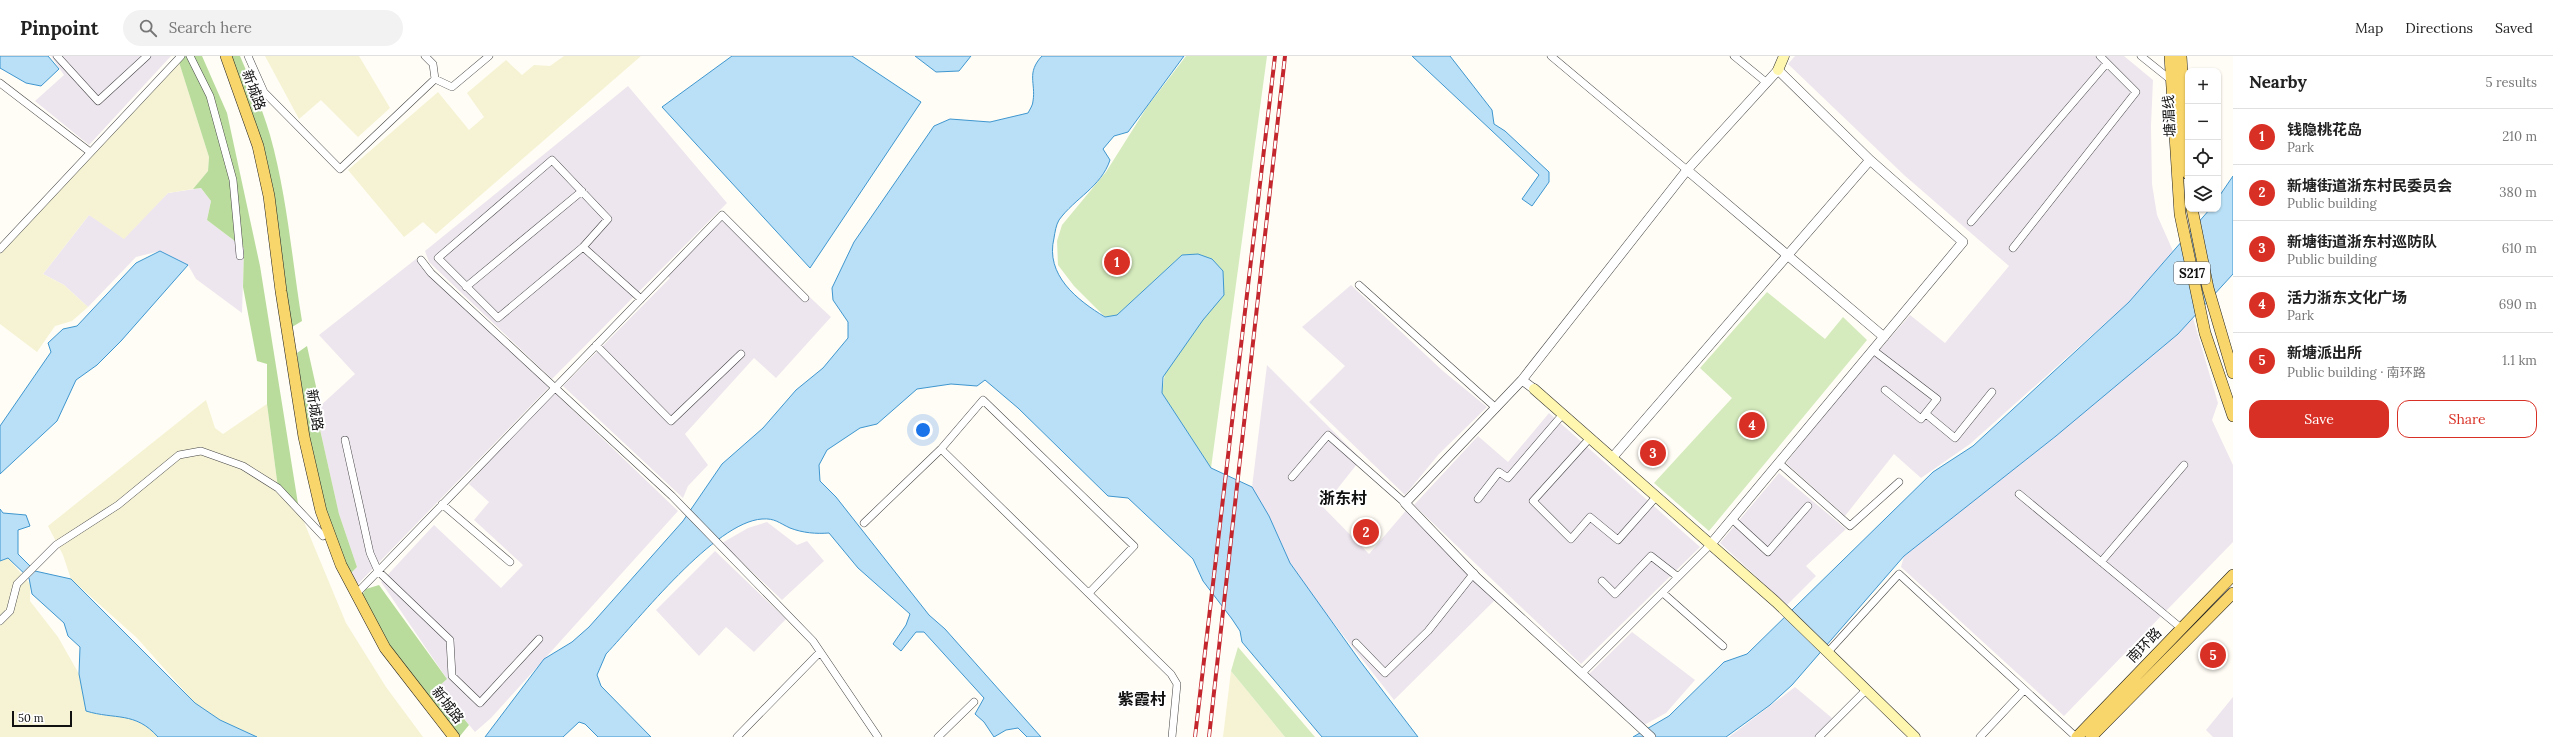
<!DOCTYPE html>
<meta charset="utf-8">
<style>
body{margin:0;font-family:Lora,"Noto Sans SC",serif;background:#f2f2f2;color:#222}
.controls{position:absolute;right:12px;top:12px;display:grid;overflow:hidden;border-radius:8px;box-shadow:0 1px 3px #0004}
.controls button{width:36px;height:36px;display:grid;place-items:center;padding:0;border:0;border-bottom:1px solid #e0e0e0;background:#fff;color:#222;font:20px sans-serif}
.scale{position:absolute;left:12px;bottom:10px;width:60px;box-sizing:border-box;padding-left:4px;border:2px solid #111;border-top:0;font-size:11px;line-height:14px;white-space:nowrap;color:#111;-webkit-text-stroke:3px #fff;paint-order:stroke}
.you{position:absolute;left:923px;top:374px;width:14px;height:14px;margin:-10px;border:3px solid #fff;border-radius:50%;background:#1a73e8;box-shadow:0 0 0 6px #1a73e833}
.badge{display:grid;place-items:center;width:26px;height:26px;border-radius:50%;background:#d93025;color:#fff;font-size:13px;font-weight:700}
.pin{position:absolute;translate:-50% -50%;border:2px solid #fff;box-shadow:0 1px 4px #0006}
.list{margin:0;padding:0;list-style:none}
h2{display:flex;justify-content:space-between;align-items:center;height:52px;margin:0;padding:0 16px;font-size:17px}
h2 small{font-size:13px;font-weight:400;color:#767676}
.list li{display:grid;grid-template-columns:26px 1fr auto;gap:12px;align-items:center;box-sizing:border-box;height:56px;padding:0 16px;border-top:1px solid #e0e0e0}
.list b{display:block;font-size:15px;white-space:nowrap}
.list p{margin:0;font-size:13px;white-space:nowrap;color:#767676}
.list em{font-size:13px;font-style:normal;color:#767676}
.actions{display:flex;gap:8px;padding:12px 16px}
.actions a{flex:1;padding:9px 0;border:1px solid #d93025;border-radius:12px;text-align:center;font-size:14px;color:#d93025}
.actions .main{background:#d93025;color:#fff}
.icon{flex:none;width:22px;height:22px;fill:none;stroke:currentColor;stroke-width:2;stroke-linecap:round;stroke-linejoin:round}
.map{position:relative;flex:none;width:2233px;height:681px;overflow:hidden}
header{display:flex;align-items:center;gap:24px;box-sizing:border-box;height:56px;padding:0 20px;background:#fff;border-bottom:1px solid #e0e0e0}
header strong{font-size:19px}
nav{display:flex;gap:22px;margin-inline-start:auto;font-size:14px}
.search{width:280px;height:36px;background:#f2f2f2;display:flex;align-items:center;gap:10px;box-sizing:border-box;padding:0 14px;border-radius:22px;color:#767676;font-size:15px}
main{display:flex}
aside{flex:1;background:#fff}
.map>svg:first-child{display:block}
.industrial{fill:#eee6ef}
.farmland{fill:#f6f3d4}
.green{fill:#d5ebbd}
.forest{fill:#b9dc9c}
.water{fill:#b9e0f7;stroke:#3f96cf}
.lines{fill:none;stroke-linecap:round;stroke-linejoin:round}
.minor-casing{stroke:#444;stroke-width:8}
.tertiary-casing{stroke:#444;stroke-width:10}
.secondary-casing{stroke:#333;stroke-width:11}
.primary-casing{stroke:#222;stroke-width:12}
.minor{stroke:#fff;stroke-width:7}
.tertiary{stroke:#fff;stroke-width:9}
.secondary{stroke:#fff6b0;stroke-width:10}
.primary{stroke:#f9d66b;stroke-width:11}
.rail-casing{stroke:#c4262e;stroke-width:4}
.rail{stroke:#fff;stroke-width:2.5;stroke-dasharray:8;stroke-linecap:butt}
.labels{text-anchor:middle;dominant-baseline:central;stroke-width:4;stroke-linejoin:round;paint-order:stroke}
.shield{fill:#fff;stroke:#585858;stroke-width:1}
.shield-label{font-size:13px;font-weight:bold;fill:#111}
.street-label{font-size:14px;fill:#111;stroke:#fff}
.quarter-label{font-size:16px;font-weight:bold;fill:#111;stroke:#fff}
</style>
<header>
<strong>Pinpoint</strong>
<div class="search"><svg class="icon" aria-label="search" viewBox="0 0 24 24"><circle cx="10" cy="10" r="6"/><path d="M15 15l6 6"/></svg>Search here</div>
<nav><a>Map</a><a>Directions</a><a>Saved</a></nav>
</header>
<main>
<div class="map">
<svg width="2233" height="681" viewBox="0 0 2233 681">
<rect width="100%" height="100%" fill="#fffdf5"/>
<path class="industrial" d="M51,0H171L89,89L35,45L64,19Z
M1795,0H2124L2153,24L2151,70L2152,128L2157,159L2173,195L2129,246L1970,388L1921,422L1894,398L1845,460L1786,407L1836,344L1910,259L1945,287L2009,210L1904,119L1788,8Z
M628,30L727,147L552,323L429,206L425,195Z
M201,132L211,145L207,164L244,192L242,257L196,223L188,209L160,195L136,201L88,251L64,229L43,218L89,159L131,173L168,137Z
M722,159L831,261L776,322L754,302L685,378L708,409L688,430L683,442L563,330L670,222L665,218Z
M416,203L452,241L549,331L358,528L351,517L357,511L339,458L319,369V351L355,318L319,279Z
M1351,229L1443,315L1487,351L1439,398L1405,439L1309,346L1345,310L1302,271Z
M2193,262L2218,347L2212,364L2233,409V486L2064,660L1901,511L1904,500L2056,380L2178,278Z
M1267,309L1361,403L1323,451L1369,498L1409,451L1496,543L1394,644L1325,556L1290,507L1269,460L1252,431Z
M555,337L678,455L491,662L475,676L438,631L447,623L381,526L434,469L501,532L523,509L474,464L489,446L469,428L511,381Z
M1549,357L1700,491L1581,608L1414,449L1478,380L1508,406Z
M1779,417L1846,473L1806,510L1816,520L1787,549L1720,487Z
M767,466L797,489L807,485L824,505L782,544L722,487L748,472Z
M715,495L786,563L754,596L726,571L699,600L656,554Z
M1632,576L1695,624L1666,657L1644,669L1589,618Z
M1795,631L1832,662L1818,681H1729Z
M2233,641V681H2213L2206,674Z"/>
<path class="farmland" d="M265,0H359L390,52L358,81L321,44L299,63Z
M564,0H641L436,178L423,166L404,181L348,114L438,36L469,74L484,61L467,37L506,4L522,19L534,9L550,10Z
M178,3L209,101L208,115L193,133L168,137L124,183L89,159L43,218L64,229L88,251L72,265L55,270L37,296L0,268V192Z
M206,344L215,372L223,378L267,348L278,432L299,454L346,567L386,631L423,681H257L220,664L195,647L137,582L71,523L63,499L48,470Z
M8,502L30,528V545L58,581L79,618L86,654L100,659L127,661L148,671L158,681H0V505Z
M1231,615L1285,681H1223Z"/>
<path class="green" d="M1186,0H1267L1211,412L1162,337L1182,199L1117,259L1105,261L1074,230L1058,209L1057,185L1062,169L1106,116L1147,51Z
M1767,236L1825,283L1843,261L1867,284L1709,475L1654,427L1732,342L1700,312Z
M1238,591L1315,681H1285L1231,615Z"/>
<path class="forest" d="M181,0H202L227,57L260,210L299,454L278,432L267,348V308L257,305L243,231L244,192L207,164L211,145L201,132L193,133L208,115L209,101L178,3Z
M230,0H240C251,26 262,52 270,79C287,139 292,204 302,265L292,271L257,71Z
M307,290L317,335L319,369L339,458L357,511L351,517C317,449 306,371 297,297Z
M379,529L447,623L438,631L469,669L460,680L392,593L362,539L366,533Z"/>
<path class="water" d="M0,0H48L59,13L41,30L26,27L0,12Z
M732,0H852L921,46L810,212L662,51Z
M915,0H971L959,15L936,16Z
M1042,0H1184L1128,76L1114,80L1103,93L1110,104C1101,131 1075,142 1059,164C1056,169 1055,176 1054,182C1045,219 1077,244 1105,261L1117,259L1182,199L1198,198L1212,203L1223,215L1224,239L1203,264L1163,321L1162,337L1211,412L1252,431L1269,460L1290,507L1360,605L1418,681H1322L1242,586L1240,575L1232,563L1203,525L1193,503L1128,442L1108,440L1018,352L985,324L977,330L951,328L917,333L877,368L860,372L827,394L819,409L820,425L836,441L929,559L945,573L1041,681H1027L1018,672L1006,674L994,681L984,666L975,658L984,642L924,576H916L901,595L893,588L906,569L910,558L858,512L829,477C816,478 803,477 790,472C779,467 775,462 762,463C715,466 639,563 606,598L597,619L601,630L651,681H598L585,668L579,666L563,681H485L544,603L572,586L589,571L683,465L722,408L763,372L796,334L823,312L848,282V266L833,244L832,232L854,186L934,70L950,63L990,66L1028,57C1030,53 1033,49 1033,45C1036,27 1026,17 1042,0Z
M1412,0H1450L1492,54L1494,68L1505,75L1549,116V126L1532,150L1522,143L1539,119Z
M2233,120V218L2178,278L2056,380L1904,500L1792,629L1770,649L1726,681H1633L1669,660L1724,606L1747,598L1933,416L1973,390L2129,246L2210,153H2218V142Z
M160,195L188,209L121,285L97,309L76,324L57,365L0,418V370L51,296L48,287L63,273L77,270L136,207Z
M0,453L3,457L26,459L30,470L18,474V498L35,515L71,523L195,647L220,664L257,681H158C135,655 115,664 86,655L79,618L80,591L68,580L64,567L32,538L29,522L8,502L0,505Z"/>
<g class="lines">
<g class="minor-casing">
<path id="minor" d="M57,0L98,45L147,0
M190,0L210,40L233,124L240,200
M248,0L264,36L340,113L435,23L452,31L489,0
M425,0L433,8L435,23
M1551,0L1687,114
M1734,0L1767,27
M2141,0L2171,24
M0,27L90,96
M552,104L608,163L583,191L498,262L438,202Z
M1971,166L2107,7
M583,191L641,243
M2013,192L2136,36L2100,0
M0,193L181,0
M421,204L431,217L672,440L813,585L878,681
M1359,229L1496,352
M466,231L582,135
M596,289L671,365L741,298
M1873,294L1937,343L1921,363L1885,334
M1926,358L1955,382L1992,336
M1590,382L1533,445L1571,483L1590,461L1618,484L1656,441
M345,384L370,497L378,515L450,584L452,620L480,647L539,583
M941,393L1171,618L1177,628L1172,681
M1779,407L1850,470L1899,426
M1292,421L1328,379L1405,447
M2019,438L2181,572
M1478,443L1499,416L1508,422L1563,358
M442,448L510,506
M1732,463L1768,496L1808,450
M864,467L941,393L983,344L1134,490L1090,536
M2101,506L2184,409
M1602,525L1615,538L1651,500L1678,521
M1663,537L1723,590
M356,538L722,159L805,242
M0,565L10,555L17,528L56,489L118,449L179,399L201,395L243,410L278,432L323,480
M1356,587L1385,617L1428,575L1474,517
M1828,596L1899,518L2076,681
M1582,617L1711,488
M737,681L820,596
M938,681L974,646
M1819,681L1866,634
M1980,681L2024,634"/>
</g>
<g class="tertiary-casing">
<path id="tertiary" d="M1687,114L1778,14L1870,104
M1522,324L1687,114L1884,281
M1534,333L1522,324L1405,447L1477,522L1651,681
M1612,402L1870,104L1963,186L1711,488"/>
</g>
<g class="secondary-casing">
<path id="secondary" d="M1778,14L1784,0
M1534,333L1776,546L1915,681"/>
</g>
<g class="primary-casing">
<path id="primary" d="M226,0L258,90L269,140L281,235L304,381L321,455L341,509L385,592L454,681
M2170,0L2180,158L2205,277L2233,360
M2181,0L2188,118
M2192,153L2208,232L2233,317
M2077,681L2233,519
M2091,681L2233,537"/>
</g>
<use href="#minor" class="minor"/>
<use href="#tertiary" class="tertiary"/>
<use href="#secondary" class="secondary"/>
<use href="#primary" class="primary"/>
<g class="rail-casing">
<path id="rail" d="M1195,681L1275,0
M1209,681L1285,0"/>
</g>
<use href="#rail" class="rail"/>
</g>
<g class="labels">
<rect class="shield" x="2174" y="206" width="36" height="22" rx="3"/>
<g class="shield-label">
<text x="2192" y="217">S217</text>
</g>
<g class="street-label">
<text transform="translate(254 34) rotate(70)">新城路</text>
<text transform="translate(2169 60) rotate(-93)">塘湄线</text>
<text transform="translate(315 354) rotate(81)">新城路</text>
<text transform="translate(2144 589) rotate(-46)">南环路</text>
<text transform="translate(448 649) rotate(52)">新城路</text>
</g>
<g class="quarter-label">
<text x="1343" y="442">浙东村</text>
<text x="1142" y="643">紫霞村</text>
</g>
</g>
</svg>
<div class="controls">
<button>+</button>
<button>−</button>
<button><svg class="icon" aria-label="locate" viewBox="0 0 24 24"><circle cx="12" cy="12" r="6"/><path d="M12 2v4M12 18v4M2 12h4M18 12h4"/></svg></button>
<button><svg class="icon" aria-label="layers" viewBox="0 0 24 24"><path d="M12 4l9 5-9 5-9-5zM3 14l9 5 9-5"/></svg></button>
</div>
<div class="scale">50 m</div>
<div class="you"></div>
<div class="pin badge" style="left:1117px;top:206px">1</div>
<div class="pin badge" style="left:1366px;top:476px">2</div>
<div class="pin badge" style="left:1653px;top:397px">3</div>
<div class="pin badge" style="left:1752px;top:369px">4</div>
<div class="pin badge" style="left:2213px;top:599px">5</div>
</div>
<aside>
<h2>Nearby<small>5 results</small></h2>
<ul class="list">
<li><span class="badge">1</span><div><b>钱隐桃花岛</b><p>Park</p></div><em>210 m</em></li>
<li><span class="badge">2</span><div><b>新塘街道浙东村民委员会</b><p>Public building</p></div><em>380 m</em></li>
<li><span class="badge">3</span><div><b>新塘街道浙东村巡防队</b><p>Public building</p></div><em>610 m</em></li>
<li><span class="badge">4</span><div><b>活力浙东文化广场</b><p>Park</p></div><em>690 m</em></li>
<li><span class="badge">5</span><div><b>新塘派出所</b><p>Public building · 南环路</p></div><em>1.1 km</em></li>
</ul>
<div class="actions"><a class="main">Save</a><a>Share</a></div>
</aside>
</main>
